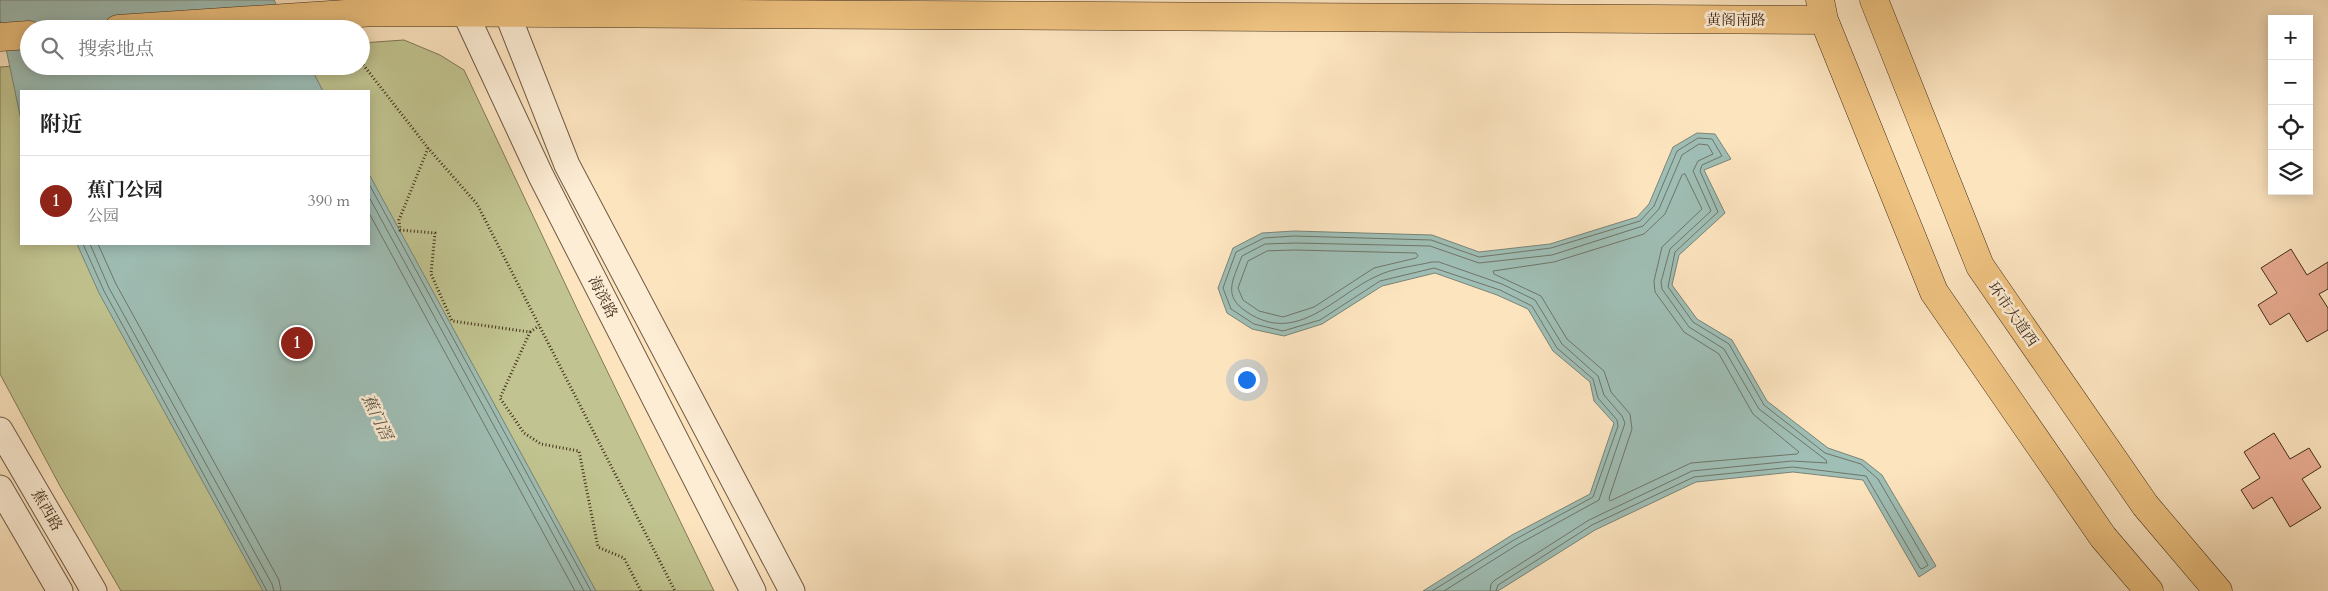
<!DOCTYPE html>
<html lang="zh">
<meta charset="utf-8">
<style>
body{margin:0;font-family:Cardo,"Noto Serif SC",serif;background:#f2f2f2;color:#222}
.controls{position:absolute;right:15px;top:15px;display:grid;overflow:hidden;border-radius:0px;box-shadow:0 2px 12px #0003}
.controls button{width:45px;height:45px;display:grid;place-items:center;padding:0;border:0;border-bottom:1px solid #e0e0e0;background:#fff;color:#222;font:25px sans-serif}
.you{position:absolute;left:1246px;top:379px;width:18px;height:18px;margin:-12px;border:4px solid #fff;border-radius:50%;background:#1a73e8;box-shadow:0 0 0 8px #1a73e833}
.badge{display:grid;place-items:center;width:32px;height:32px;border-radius:50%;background:#8f2418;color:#fff;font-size:16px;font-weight:700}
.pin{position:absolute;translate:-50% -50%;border:2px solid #fff;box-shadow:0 1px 5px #0006}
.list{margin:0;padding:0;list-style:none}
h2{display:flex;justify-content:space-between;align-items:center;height:65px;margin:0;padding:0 20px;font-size:21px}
h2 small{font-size:16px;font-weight:400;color:#767676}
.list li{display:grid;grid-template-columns:32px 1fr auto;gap:15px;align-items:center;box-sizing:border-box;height:90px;padding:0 20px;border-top:1px solid #e0e0e0}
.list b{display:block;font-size:19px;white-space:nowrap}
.list p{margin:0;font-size:16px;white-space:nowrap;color:#767676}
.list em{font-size:16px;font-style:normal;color:#767676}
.icon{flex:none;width:28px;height:28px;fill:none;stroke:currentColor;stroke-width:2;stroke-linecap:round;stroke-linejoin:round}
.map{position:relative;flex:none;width:2328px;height:591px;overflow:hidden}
.search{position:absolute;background:#fff;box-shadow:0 2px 12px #0003;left:20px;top:20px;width:350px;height:55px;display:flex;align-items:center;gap:12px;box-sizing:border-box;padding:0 18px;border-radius:28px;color:#767676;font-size:19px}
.panel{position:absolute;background:#fff;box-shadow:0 2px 12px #0003;left:20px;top:90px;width:350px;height:155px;border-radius:0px}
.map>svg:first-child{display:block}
.green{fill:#c1c490;stroke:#817856;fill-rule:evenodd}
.water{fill:#9fbeb5;stroke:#798477}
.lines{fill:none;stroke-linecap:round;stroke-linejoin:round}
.shore{stroke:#707568;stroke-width:1}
.building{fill:#e9ab91;stroke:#412c1b}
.minor-casing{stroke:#705a44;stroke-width:27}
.major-casing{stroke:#412c1b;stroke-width:29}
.path{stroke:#412c1b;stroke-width:3;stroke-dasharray:1 2.5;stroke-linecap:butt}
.minor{stroke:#fdedd5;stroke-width:25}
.major{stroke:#eec280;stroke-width:28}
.labels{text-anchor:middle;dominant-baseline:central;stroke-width:5;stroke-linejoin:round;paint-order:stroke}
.street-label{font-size:15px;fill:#412c1b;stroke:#fdedd5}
.water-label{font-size:16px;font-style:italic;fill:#585042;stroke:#fdedd5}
</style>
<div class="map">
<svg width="2328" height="591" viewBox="0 0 2328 591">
<rect width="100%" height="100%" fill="#fce4bf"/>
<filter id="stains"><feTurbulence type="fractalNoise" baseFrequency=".004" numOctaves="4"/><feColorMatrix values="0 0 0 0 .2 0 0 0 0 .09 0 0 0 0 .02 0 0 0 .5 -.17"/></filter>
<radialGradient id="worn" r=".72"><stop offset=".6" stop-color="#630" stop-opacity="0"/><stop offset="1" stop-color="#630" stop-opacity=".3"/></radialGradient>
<path class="green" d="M404,40L440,55L464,70L578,311L714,591H121L60,486L0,374V67L29,65L361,66V43ZM21,91H369V244H21Z"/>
<path class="water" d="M0,0H274L289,29H29V66H310L323,91H21V120L0,20Z
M1697,133L1715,134L1731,159L1704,170L1725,213L1679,255L1672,285L1697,319L1732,340L1767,401L1828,448L1863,460L1882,475L1936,566L1919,577L1863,480L1793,472L1696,482L1595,530L1498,591H1423L1512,535L1590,494L1614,423L1594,401L1590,382L1553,351L1528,309L1497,295L1435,273L1382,286L1322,324L1284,336L1252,329L1227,313L1218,288L1233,248L1262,233L1294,231L1432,235L1479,252L1550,244L1637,217L1649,204L1673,147Z
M369,174L596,591H263L99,293L77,244H369Z"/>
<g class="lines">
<path class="shore" d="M1685,174L1702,209L1662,247L1654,281L1655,292L1684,332L1719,354L1753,414L1799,452L1797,454L1691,463L1610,501L1609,498L1632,429L1630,414L1611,392L1604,371L1567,339L1541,296L1494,274L1493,271L1554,262L1644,234L1665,214L1682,175Z
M369,184L591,591
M369,197L584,591
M369,213L575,591
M83,244L104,291L267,591
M90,244L109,288L272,584L274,591
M98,244L116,284L279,580L281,591
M1295,250L1416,253L1418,256L1416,258L1374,268L1314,307L1283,317L1259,311L1243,300L1238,288L1248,261L1267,251Z
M1432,591L1514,540L1593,497L1618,426L1617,420L1598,398L1593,379L1557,348L1532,306L1500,290L1434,268L1380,281L1320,320L1283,331L1254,324L1231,309L1223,288L1236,252L1264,238L1294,236L1431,240L1479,257L1551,248L1640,221L1654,206L1677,151L1698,138L1712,139L1722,156L1702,165L1700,171L1718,212L1675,252L1668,287L1693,322L1729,344L1764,405L1825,453L1861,464L1878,479L1928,565L1922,569L1920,568L1866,476L1793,467L1694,477L1592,525L1498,585L1496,591
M1444,591L1517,545L1599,500L1625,423L1622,416L1604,395L1598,376L1562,344L1535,300L1502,284L1439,262H1432C1415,266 1393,268 1377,276C1335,295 1297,346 1247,312C1222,296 1233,280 1242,256L1265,244L1295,243L1430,246L1479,263L1552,255L1643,226L1659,209L1682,155L1699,144L1708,145L1713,154L1698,161L1693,171L1711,211L1670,249L1661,282L1662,289L1689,327L1724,349L1759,409L1826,460L1827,463L1792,461L1692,471L1589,520L1495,580L1491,584L1490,591"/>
</g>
<path class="building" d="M2291,249L2307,275L2328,262V289L2319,294L2328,308V330L2307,342L2289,313L2270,325L2258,305L2277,293L2261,268Z
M2274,433L2290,459L2309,448L2321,467L2302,479L2321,508L2290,527L2272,497L2253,509L2241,490L2260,478L2244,452Z"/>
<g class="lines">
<g class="minor-casing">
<path id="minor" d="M462,0L465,13L541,176L753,591
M502,0L567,165L792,591
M0,430L94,591
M0,488L60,591"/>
</g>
<g class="major-casing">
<path id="major" d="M1820,0L1824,20L1934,292L2103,537L2149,591
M1874,0L1980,266L2145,505L2218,591
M118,29L375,12L1824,20
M0,37L29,35"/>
</g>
<path class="path" d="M361,62L428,148L477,204L675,591
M428,148L399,220L400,230L435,233L431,274L452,321L530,332L500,398L524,433L541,444L579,451L598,547L624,558L641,591
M530,332L539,326"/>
<use href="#minor" class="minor"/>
<use href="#major" class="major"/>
</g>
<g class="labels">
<g class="street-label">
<text x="1736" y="20">黄阁南路</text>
<text transform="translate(603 297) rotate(63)">海滨路</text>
<text transform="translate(2013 314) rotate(55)">环市大道西</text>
<text transform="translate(47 510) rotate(60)">蕉西路</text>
</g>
<g class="water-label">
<text transform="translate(377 417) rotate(64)">蕉门滘</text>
</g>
</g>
<rect width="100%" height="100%" filter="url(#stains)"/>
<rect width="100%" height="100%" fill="url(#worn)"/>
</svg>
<div class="controls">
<button>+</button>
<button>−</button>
<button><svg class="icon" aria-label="locate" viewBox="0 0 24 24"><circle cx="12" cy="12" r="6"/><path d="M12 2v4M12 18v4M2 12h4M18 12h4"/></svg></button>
<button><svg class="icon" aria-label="layers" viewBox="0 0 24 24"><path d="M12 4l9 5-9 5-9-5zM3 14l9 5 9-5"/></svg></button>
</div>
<div class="you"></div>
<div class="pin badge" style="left:297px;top:343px">1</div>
<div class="search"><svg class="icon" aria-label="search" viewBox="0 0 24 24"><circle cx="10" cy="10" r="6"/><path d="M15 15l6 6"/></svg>搜索地点</div>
<section class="panel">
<h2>附近<small></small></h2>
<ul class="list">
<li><span class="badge">1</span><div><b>蕉门公园</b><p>公园</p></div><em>390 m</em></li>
</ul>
</section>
</div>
